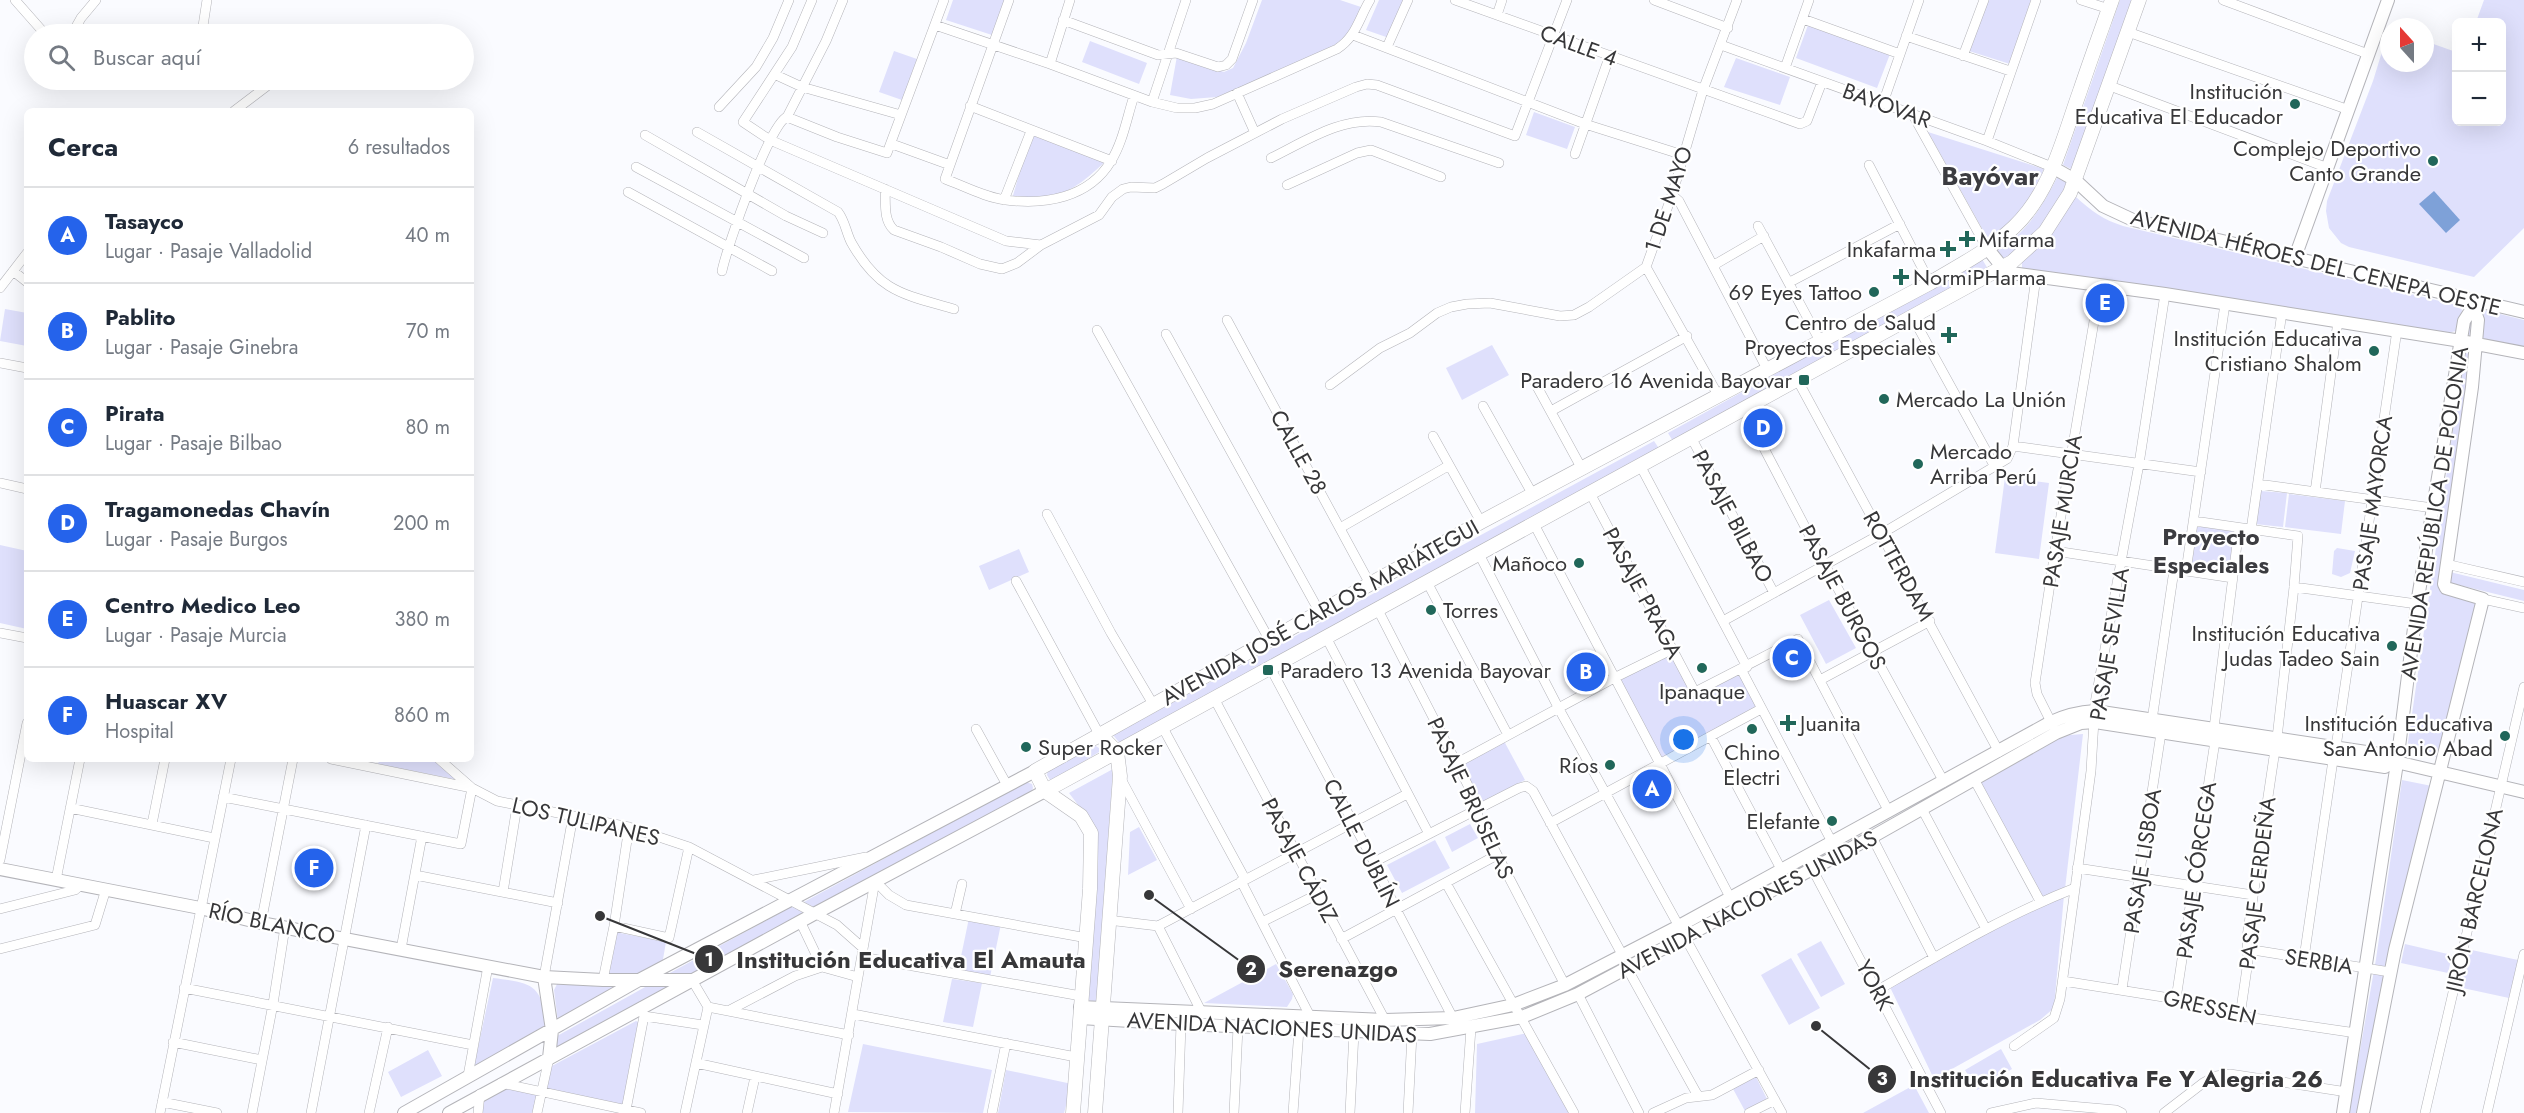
<!DOCTYPE html>
<html lang="es">
<meta charset="utf-8">
<style>
body{margin:0;font-family:Jost,sans-serif;background:#f6f6f7;color:#1f2937}
.controls{position:absolute;right:18px;top:18px;display:grid;overflow:hidden;border-radius:9px;box-shadow:0 6px 24px #0002}
.controls button{width:54px;height:54px;display:grid;place-items:center;padding:0;border:0;border-bottom:2px solid #e0e1e3;background:#fff;color:#1f2937;font:30px sans-serif}
.compass{position:absolute;left:2380px;top:18px;width:54px;height:54px;border-radius:50%;background:#fff;box-shadow:0 6px 24px #0002;rotate:339deg}
.you{position:absolute;left:1684px;top:740px;width:21px;height:21px;margin:-15px;border:4px solid #fff;border-radius:50%;background:#1a73e8;box-shadow:0 0 0 9px #1a73e833}
.badge{display:grid;place-items:center;width:39px;height:39px;border-radius:50%;background:#2563eb;color:#fff;font-size:20px;font-weight:700}
.pin{position:absolute;translate:-50% -50%;border:3px solid #fff;box-shadow:0 2px 6px #0006}
.list{margin:0;padding:0;list-style:none}
h2{display:flex;justify-content:space-between;align-items:center;height:78px;margin:0;padding:0 24px;font-size:26px}
h2 small{font-size:20px;font-weight:400;color:#747a83}
.list li{display:grid;grid-template-columns:39px 1fr auto;gap:18px;align-items:center;box-sizing:border-box;height:96px;padding:0 24px;border-top:2px solid #e0e1e3}
.list b{display:block;font-size:22px;white-space:nowrap}
.list p{margin:0;font-size:20px;white-space:nowrap;color:#747a83}
.list em{font-size:20px;font-style:normal;color:#747a83}
.icon{flex:none;width:33px;height:33px;fill:none;stroke:currentColor;stroke-width:2;stroke-linecap:round;stroke-linejoin:round}
.map{position:relative;flex:none;width:2524px;height:1113px;overflow:hidden}
.search{position:absolute;background:#fff;box-shadow:0 6px 24px #0002;left:24px;top:24px;width:450px;height:66px;display:flex;align-items:center;gap:15px;box-sizing:border-box;padding:0 21px;border-radius:33px;color:#747a83;font-size:22px}
.panel{position:absolute;background:#fff;box-shadow:0 6px 24px #0002;left:24px;top:108px;width:450px;height:654px;border-radius:9px}
.map>svg:first-child{display:block}
.green{fill:#dfe0fc}
.water{fill:#7ea1d8}
.lines{fill:none;stroke-linecap:round;stroke-linejoin:round}
.street-casing{stroke:#b4b4b9;stroke-width:10}
.secondary-casing{stroke:#b4b4b9;stroke-width:14}
.primary-casing{stroke:#b4b4b9;stroke-width:15}
.street{stroke:#fff;stroke-width:9}
.secondary{stroke:#fff;stroke-width:12}
.primary{stroke:#fff;stroke-width:14}
.poi-dot{fill:#21675a;stroke:#fff;stroke-width:2}
.labels{text-anchor:middle;dominant-baseline:central;stroke-width:4.5;stroke-linejoin:round;paint-order:stroke}
.street-label{font-size:22px;fill:#373739;stroke:#fff}
.poi-label{font-size:22px;fill:#373739;stroke:#fff;text-anchor:end}
.neighbourhood-label{font-size:24px;font-weight:bold;fill:#3c3c40;stroke:#fff}
.quarter-label{font-size:26px;font-weight:bold;fill:#3c3c40;stroke:#fff}
.leader{fill:none;stroke:#373739;stroke-width:2}
.callout-dot{fill:#373739;stroke:#fff;stroke-width:2}
.mark-label{font-size:18px;text-anchor:middle;font-weight:bold;fill:#fff}
.callout-label{font-size:24px;text-anchor:middle;font-weight:bold;fill:#373739;stroke:#fff;stroke-width:4.5;stroke-linejoin:round;paint-order:stroke}
</style>
<div class="map">
<svg width="2524" height="1113" viewBox="0 0 2524 1113">
<rect width="100%" height="100%" fill="#fafbff"/>
<path class="green" d="M953,0H1007L995,36L946,20Z
M1262,0H1340L1361,7L1358,19L1347,38L1313,57L1217,97L1191,99L1170,95L1177,56L1224,72L1233,68L1246,43Z
M1379,0H1406L1389,38L1366,30Z
M1987,0H2031L2010,64L1969,51Z
M2120,0H2133L2075,171L2063,165Z
M2484,0H2524V228L2474,277L2349,247L2341,243L2329,228L2326,211L2327,201L2373,81L2389,29V63H2425V41L2456,52V122H2502V22H2476Z
M1808,25L1890,54L1877,88L1796,58Z
M1090,41L1147,63L1139,84L1082,62Z
M894,51L917,59L902,100L879,92Z
M1736,58L1790,77L1780,105L1724,87Z
M1534,112L1575,127L1567,149L1526,135Z
M1928,132L2044,169L2032,194L2014,220L1989,241Z
M1031,133L1106,161C1068,196 1063,196 1012,199Z
M2059,174L2070,181L2037,234L2003,262L1997,251C2028,232 2043,205 2059,174Z
M2072,197H2076C2091,211 2104,220 2123,226L2461,306L2462,311L2456,331L2448,333L2274,308L2022,268V262Z
M1982,259L1988,269L1674,443L1668,433Z
M2476,308L2524,320V349L2469,335C2465,327 2470,314 2476,308Z
M5,309L27,313V346L0,341Z
M1492,345L1509,375L1462,400L1446,368Z
M2464,353L2473,354L2441,589L2472,599L2477,605L2439,758L2407,749Z
M1654,441L1660,450L1123,747L1113,735Z
M2005,477L2049,483L2039,559L1995,553Z
M2260,491L2287,493L2283,527L2255,524Z
M2289,494L2345,501L2341,534L2285,527Z
M2195,524L2237,530L2231,576L2188,570Z
M0,545L27,551V629L0,623Z
M2337,548L2355,551L2350,573L2341,577L2332,574L2334,551Z
M1019,549L1029,572L989,590L979,566Z
M2450,572L2524,590V601L2451,583Z
M1829,600L1856,648L1826,664L1800,615Z
M1672,652L1694,695L1740,672L1758,708L1663,762L1620,678Z
M2083,734L2065,889L2040,899L1977,782L2058,736Z
M1504,741L1525,780L1478,804L1458,765Z
M1094,745L1099,748V752L1055,779L1050,780L1047,775L1048,770Z
M380,759H434L459,780L378,764Z
M1113,769L1097,1002L1087,1000L1097,830L1069,793Z
M2402,780L2432,786L2357,1113H2349L2376,959Z
M1026,782L1032,784L1033,788L1031,792L817,909L804,902Z
M1470,824L1478,838L1452,852L1445,837Z
M1139,827L1157,860L1128,875L1130,832Z
M1435,840L1450,868L1402,893L1387,865Z
M2064,895L2054,1008L2040,1020L1934,1079L1889,985L2016,914Z
M793,906L803,913L801,916L687,978L668,974Z
M969,918L1001,924L990,977L958,971Z
M615,932L666,942L662,965L640,976L605,975Z
M1821,941L1845,984L1821,997L1797,954Z
M2405,944L2452,955L2448,973L2401,963Z
M2467,949L2518,960L2509,998L2458,987Z
M1791,958L1820,1008L1789,1025L1761,975Z
M1276,964L1293,994L1292,999L1287,1007L1204,1003Z
M493,978C534,983 541,984 547,1027L474,1066Z
M952,979L982,983L973,1027L943,1022Z
M557,984L612,987L615,990L558,1022L554,990Z
M647,986L668,987L557,1047V1036Z
M636,1021L641,1023L624,1107L545,1091L550,1067Z
M1527,1033L1569,1113H1475L1477,1044Z
M863,1044L992,1070L983,1113L848,1112Z
M2001,1049L2012,1069L1977,1090L1965,1070Z
M428,1050L442,1076L401,1097L388,1072Z
M1006,1070L1072,1084L1064,1113H998Z
M1755,1075L1767,1099L1745,1111L1732,1087Z
M1914,1085L1929,1113H1863Z
M503,1088L538,1095L534,1113H482L485,1097Z"/>
<path class="water" d="M2434,191L2460,220L2446,233L2419,204Z"/>
<g class="lines">
<g class="street-casing">
<path id="street" d="M15,0L45,34
M207,0L203,26L206,30L267,34
M812,0L792,47L743,122L770,140L1006,241L1041,245
M1455,0L1800,124L1807,121L1822,82
M1654,0L1728,28
M2081,0L2109,9
M2223,0L2368,54
M1497,15L1502,0
M1803,19L1900,54
M1063,20L1158,55L1176,53L1218,67L1226,65L1232,59L1253,0
M935,25L1050,64L1152,102L1177,108H1195L1213,104L1337,49C1356,37 1359,18 1370,0
M2128,32L2349,110
M72,34L81,18L96,0
M1353,35L1585,124L1683,155
M1906,36L2010,71
M1721,45L1987,141L2052,167
M1387,47L1408,0
M1963,56L1984,0
M1050,64L1070,0
M1785,68L1809,0
M776,75L802,87L901,115
M2110,86L2328,168
M1237,93L1255,133
M1152,102L1186,0
M1883,103L1919,0
M970,106L1112,161
M719,107L756,67L773,38L789,0
M234,111L275,80
M1913,115L1987,248
M787,117L837,137L887,153L944,0
M697,132L838,212C845,221 846,232 851,242C879,292 902,294 954,309
M645,135L786,216L823,233
M1987,141L2036,0
M892,144L950,165L945,179C964,186 986,198 1006,200C1045,205 1089,198 1111,161C1123,142 1127,117 1134,96
M1575,154L1610,55
M1271,158C1304,142 1342,116 1381,122L1499,163
M950,165L1009,0
M1869,165L1930,283
M636,167L804,258
M1287,185L1357,153L1371,150L1441,177
M885,189C886,203 883,220 894,230L941,247L980,264L1002,269L1017,263L1041,245L1099,215L1112,197L1123,189L1131,187L1155,188L1163,184L1207,158L1282,119L1356,87L1367,84L1377,85L1515,136L1567,0
M628,192L772,271
M1672,195L1679,201L1767,369
M1004,200L1031,131
M1758,226L1820,341
M1714,265L1764,236
M1646,267L1718,395
M13,271L27,282
M722,271C727,247 769,124 787,117L826,41L843,0
M1790,282L1900,224
M0,288L27,253
M1913,318L1995,467
M1227,320L1370,584
M1097,330L1269,639
M1166,334L1319,611
M0,363L27,368
M1534,381L1582,469
M1798,381L1999,752
M1330,385L1380,348L1410,333L1437,313L1451,307L1467,304L1490,303L1560,316L1574,315L1589,307L1646,267L1672,195L1703,90L1737,0
M1483,406L1533,495
M1744,410L1825,565L1944,782
M1551,411L1687,336
M1433,436L1481,522
M1692,439L1774,593
M2013,446L2201,472
M1641,467L1747,667
M0,483L27,489
M2258,484L2433,508
M2315,492L2338,321
M1590,493L1695,692L1798,639L1889,812
M1047,514L1111,633L1153,704
M2194,521L2298,536L2294,587L2277,738
M1534,524L1731,899
M1340,528L1448,466
M2251,530L2282,312
M2055,551L2233,578
M1479,554L1559,709L1782,1113
M2446,564L2524,582
M2186,571L2225,304
M1016,581L1099,734
M1427,582L1508,735
M2294,587L2417,604
M2483,599L2524,608
M1378,610L1477,803L1478,818L1565,985
M1723,621L1881,534L2007,459L2013,446L2036,277
M0,633L27,638
M1327,639L1429,834
M1271,669L1374,862L1396,909L1453,1018
M1741,669L1833,844
M1820,680L1930,621
M1215,700L1385,1020
M2152,720L2174,570
M2053,726L2037,694L2035,683L2055,551L2100,286
M1163,728L1245,879
M2214,728L2239,528
M976,729L1007,785
M1711,737L1782,871
M2336,747L2397,330
M439,759L472,788L497,801L629,827L689,847L837,925L863,948
M1457,763L1614,678L1673,649
M1121,779L1191,909
M1974,779L2040,901
M223,797L461,844L472,788L331,759
M70,808L214,838
M1922,809L1986,929
M1550,823L1761,709
M152,824L165,759
M1872,837L1934,958
M1806,857L1941,1113
M0,860L27,723
M1374,862L1519,788L1526,786L1533,791L1623,956
M2077,868L2253,895
M415,875L558,903
M56,880L80,759
M754,880L866,857
M875,881L889,895L906,905L1087,938
M1241,881L1312,1020
M1446,883L1574,1113
M503,892L517,806
M0,909L75,890L82,884
M955,914L962,884
M1108,920L1158,926
M800,921L822,967
M1264,921L1318,894
M261,923L293,759
M614,926L669,938L689,847
M1158,926L1407,794
M1158,926L1202,1013
M1341,939L1497,855
M0,949L95,925L106,889
M401,949L422,836
M2247,949L2390,972
M862,957L1081,996
M2304,958L2333,760
M1627,968L1698,1096
M544,977L573,816
M603,980L614,926L629,827
M692,980L708,1007L849,1035
M2063,981L2176,999L2240,1016L2356,1033
M184,988L473,1045
M2122,989L2161,733
M1878,990C1942,953 2006,915 2075,888
M1578,994L1639,1113
M2176,999L2215,741
M728,1011L795,976L822,967L858,977
M853,1014L1076,1057
M644,1016L703,1025
M2240,1016L2248,961L2247,937L2275,750
M173,1042L262,1060
M2014,1046L2054,1018L2060,999L2091,771L2095,703L2139,464L2165,294
M696,1063L838,1094
M468,1076L488,966
M501,1083L641,1113
M162,1102L217,1113
M626,1110L644,1016L641,1007
M160,1113L231,759
M252,1113L273,1004L285,927
M311,1113L366,825
M369,1113L388,1027
M478,1113L480,1094
M537,1113L549,1058
M685,1113L708,1007
M747,1113L755,1077
M834,1113L875,881
M992,1113L1006,1043
M1178,1113L1181,1024
M1234,1113L1238,1027
M1293,1113L1299,1029
M1350,1113L1354,1032
M1408,1113L1412,1034
M1465,1113L1471,1028
M1653,1113L1686,1098L1712,1095L1759,1070
M1749,1113L1775,1100
M1991,1113L2036,1103L2116,1110L2122,1113
M2164,1113L2203,1083L2216,1076L2230,1074L2347,1092
M2425,1113L2524,687
M2487,1113L2524,954"/>
</g>
<g class="secondary-casing">
<path id="secondary" d="M2052,167L2075,180L2103,206L2133,220L2524,312
M1987,248L2003,268L2011,273L2165,294L2461,341L2524,353
M2294,260L2388,0
M0,869L200,908L261,923L544,977L603,980H692
M544,977L552,1030L549,1058
M1080,1007L1385,1020L1453,1018L1513,1005L1565,985L1679,926L2051,722C2066,715 2078,712 2095,711L2386,755L2392,761L2524,792
M1080,1018L1181,1024L1430,1034L1522,1017L1578,994L1872,837L2056,733L2081,723L2095,722L2385,767L2392,761
M404,1113L639,980L1035,771
M449,1113L814,914L1045,791
M2343,1113L2397,763L2417,604L2464,321L2473,307L2474,301
M2363,1113L2395,950L2483,599L2446,588L2444,584L2472,387L2478,320L2473,307"/>
</g>
<g class="primary-casing">
<path id="primary" d="M1045,791L2012,262L2045,232L2070,193L2139,0
M1073,1113L1090,889L1091,833L1081,816L1045,791L1035,771L1481,522L1930,283C1958,266 1990,250 2014,227C2051,192 2063,138 2080,91C2090,61 2101,31 2112,0
M1095,1113L1120,776L1117,752L1099,734"/>
</g>
<use href="#street" class="street"/>
<use href="#secondary" class="secondary"/>
<use href="#primary" class="primary"/>
</g>
<g class="poi-dot">
<circle cx="2295" cy="104" r="6"/>
<circle cx="2433" cy="161" r="6"/>
<path d="M1964 230h6v6h6v6h-6v6h-6v-6h-6v-6h6z"/>
<path d="M1945 240h6v6h6v6h-6v6h-6v-6h-6v-6h6z"/>
<path d="M1898 268h6v6h6v6h-6v6h-6v-6h-6v-6h6z"/>
<circle cx="1874" cy="292" r="6"/>
<path d="M1946 326h6v6h6v6h-6v6h-6v-6h-6v-6h6z"/>
<circle cx="2374" cy="351" r="6"/>
<rect x="1798" y="374" width="12" height="12" rx="3"/>
<circle cx="1884" cy="399" r="6"/>
<circle cx="1918" cy="464" r="6"/>
<circle cx="1579" cy="563" r="6"/>
<circle cx="1431" cy="610" r="6"/>
<circle cx="2392" cy="646" r="6"/>
<circle cx="1702" cy="668" r="6"/>
<rect x="1262" y="664" width="12" height="12" rx="3"/>
<path d="M1785 714h6v6h6v6h-6v6h-6v-6h-6v-6h6z"/>
<circle cx="1752" cy="729" r="6"/>
<circle cx="2505" cy="736" r="6"/>
<circle cx="1026" cy="747" r="6"/>
<circle cx="1610" cy="765" r="6"/>
<circle cx="1832" cy="821" r="6"/>
</g>
<g class="labels">
<g class="street-label">
<text transform="translate(1579 45) rotate(20)">CALLE 4</text>
<text transform="translate(1887 105) rotate(20)">BAYOVAR</text>
<text transform="translate(1668 199) rotate(-72)">1 DE MAYO</text>
<text transform="translate(2316 262) rotate(14)">AVENIDA HÉROES DEL CENEPA OESTE</text>
<text transform="translate(1299 452) rotate(61)">CALLE 28</text>
<text transform="translate(2372 503) rotate(-82)">PASAJE MAYORCA</text>
<text transform="translate(2062 511) rotate(-81)">PASAJE MURCIA</text>
<text transform="translate(2434 513) rotate(-81)">AVENIDA REPÚBLICA DE POLONIA</text>
<text transform="translate(1733 516) rotate(62)">PASAJE BILBAO</text>
<text transform="translate(1899 566) rotate(61)">ROTTERDAM</text>
<text transform="translate(1643 593) rotate(62)">PASAJE PRAGA</text>
<text transform="translate(1843 597) rotate(62)">PASAJE BURGOS</text>
<text transform="translate(1320 612) rotate(-29)">AVENIDA JOSÉ CARLOS MARIÁTEGUI</text>
<text transform="translate(2109 644) rotate(-81)">PASAJE SEVILLA</text>
<text transform="translate(1471 798) rotate(65)">PASAJE BRUSELAS</text>
<text transform="translate(586 821) rotate(13)">LOS TULIPANES</text>
<text transform="translate(1362 843) rotate(63)">CALLE DUBLÍN</text>
<text transform="translate(1300 860) rotate(62)">PASAJE CÁDIZ</text>
<text transform="translate(2142 861) rotate(-81)">PASAJE LISBOA</text>
<text transform="translate(2196 870) rotate(-82)">PASAJE CÓRCEGA</text>
<text transform="translate(2257 883) rotate(-83)">PASAJE CERDEÑA</text>
<text transform="translate(2474 900) rotate(-77)">JIRÓN BARCELONA</text>
<text transform="translate(1747 904) rotate(-28)">AVENIDA NACIONES UNIDAS</text>
<text transform="translate(272 923) rotate(12)">RÍO BLANCO</text>
<text transform="translate(2319 961) rotate(9)">SERBIA</text>
<text transform="translate(1875 985) rotate(62)">YORK</text>
<text transform="translate(2210 1007) rotate(13)">GRESSEN</text>
<text transform="translate(1272 1027) rotate(3)">AVENIDA NACIONES UNIDAS</text>
</g>
<g class="poi-label">
<text x="2283" y="91">Institución<tspan x="2283" dy="25">Educativa El Educador</tspan></text>
<text x="2421" y="148">Complejo Deportivo<tspan x="2421" dy="25">Canto Grande</tspan></text>
<text x="1979" y="239" text-anchor="start">Mifarma</text>
<text x="1936" y="249">Inkafarma</text>
<text x="1913" y="277" text-anchor="start">NormiPHarma</text>
<text x="1862" y="292">69 Eyes Tattoo</text>
<text x="1936" y="322">Centro de Salud<tspan x="1936" dy="25">Proyectos Especiales</tspan></text>
<text x="2362" y="338">Institución Educativa<tspan x="2362" dy="25">Cristiano Shalom</tspan></text>
<text x="1792" y="380">Paradero 16 Avenida Bayovar</text>
<text x="1896" y="399" text-anchor="start">Mercado La Unión</text>
<text x="1930" y="451" text-anchor="start">Mercado<tspan x="1930" dy="25">Arriba Perú</tspan></text>
<text x="1567" y="563">Mañoco</text>
<text x="1443" y="610" text-anchor="start">Torres</text>
<text x="2380" y="633">Institución Educativa<tspan x="2380" dy="25">Judas Tadeo Sain</tspan></text>
<text x="1280" y="670" text-anchor="start">Paradero 13 Avenida Bayovar</text>
<text x="1702" y="691" text-anchor="middle">Ipanaque</text>
<text x="1800" y="723" text-anchor="start">Juanita</text>
<text x="2493" y="723">Institución Educativa<tspan x="2493" dy="25">San Antonio Abad</tspan></text>
<text x="1038" y="747" text-anchor="start">Super Rocker</text>
<text x="1752" y="752" text-anchor="middle">Chino<tspan x="1752" dy="25">Electri</tspan></text>
<text x="1598" y="765">Ríos</text>
<text x="1820" y="821">Elefante</text>
</g>
<g class="neighbourhood-label">
<text x="2211" y="536">Proyecto<tspan x="2211" dy="28">Especiales</tspan></text>
</g>
<g class="quarter-label">
<text x="1990" y="176">Bayóvar</text>
</g>
</g>
<path class="leader" d="M600 916L709 959M1149 895L1251 969M1816 1026L1882 1079"/>
<g class="callout-dot">
<circle cx="600" cy="916" r="6"/>
<circle cx="1149" cy="895" r="6"/>
<circle cx="1816" cy="1026" r="6"/>
<circle cx="709" cy="959" r="15"/>
<circle cx="1251" cy="969" r="15"/>
<circle cx="1882" cy="1079" r="15"/>
</g>
<g class="mark-label">
<text x="709" y="966">1</text>
<text x="1251" y="975">2</text>
<text x="1882" y="1085">3</text>
</g>
<g class="callout-label">
<text x="911" y="968">Institución Educativa El Amauta</text>
<text x="1338" y="977">Serenazgo</text>
<text x="2116" y="1087">Institución Educativa Fe Y Alegria 26</text>
</g>
</svg>
<div class="controls">
<button>+</button>
<button>−</button>
</div>
<svg class="compass" viewBox="-18 -18 36 36"><path d="M0-13l5 13h-10z" fill="#e53935"/><path d="M0 13l5-13h-10z" fill="#747a83"/></svg>
<div class="you"></div>
<div class="pin badge" style="left:1652px;top:789px">A</div>
<div class="pin badge" style="left:1586px;top:672px">B</div>
<div class="pin badge" style="left:1792px;top:658px">C</div>
<div class="pin badge" style="left:1763px;top:428px">D</div>
<div class="pin badge" style="left:2105px;top:303px">E</div>
<div class="pin badge" style="left:314px;top:868px">F</div>
<div class="search"><svg class="icon" aria-label="search" viewBox="0 0 24 24"><circle cx="10" cy="10" r="6"/><path d="M15 15l6 6"/></svg>Buscar aquí</div>
<section class="panel">
<h2>Cerca<small>6 resultados</small></h2>
<ul class="list">
<li><span class="badge">A</span><div><b>Tasayco</b><p>Lugar · Pasaje Valladolid</p></div><em>40 m</em></li>
<li><span class="badge">B</span><div><b>Pablito</b><p>Lugar · Pasaje Ginebra</p></div><em>70 m</em></li>
<li><span class="badge">C</span><div><b>Pirata</b><p>Lugar · Pasaje Bilbao</p></div><em>80 m</em></li>
<li><span class="badge">D</span><div><b>Tragamonedas Chavín</b><p>Lugar · Pasaje Burgos</p></div><em>200 m</em></li>
<li><span class="badge">E</span><div><b>Centro Medico Leo</b><p>Lugar · Pasaje Murcia</p></div><em>380 m</em></li>
<li><span class="badge">F</span><div><b>Huascar XV</b><p>Hospital</p></div><em>860 m</em></li>
</ul>
</section>
</div>
